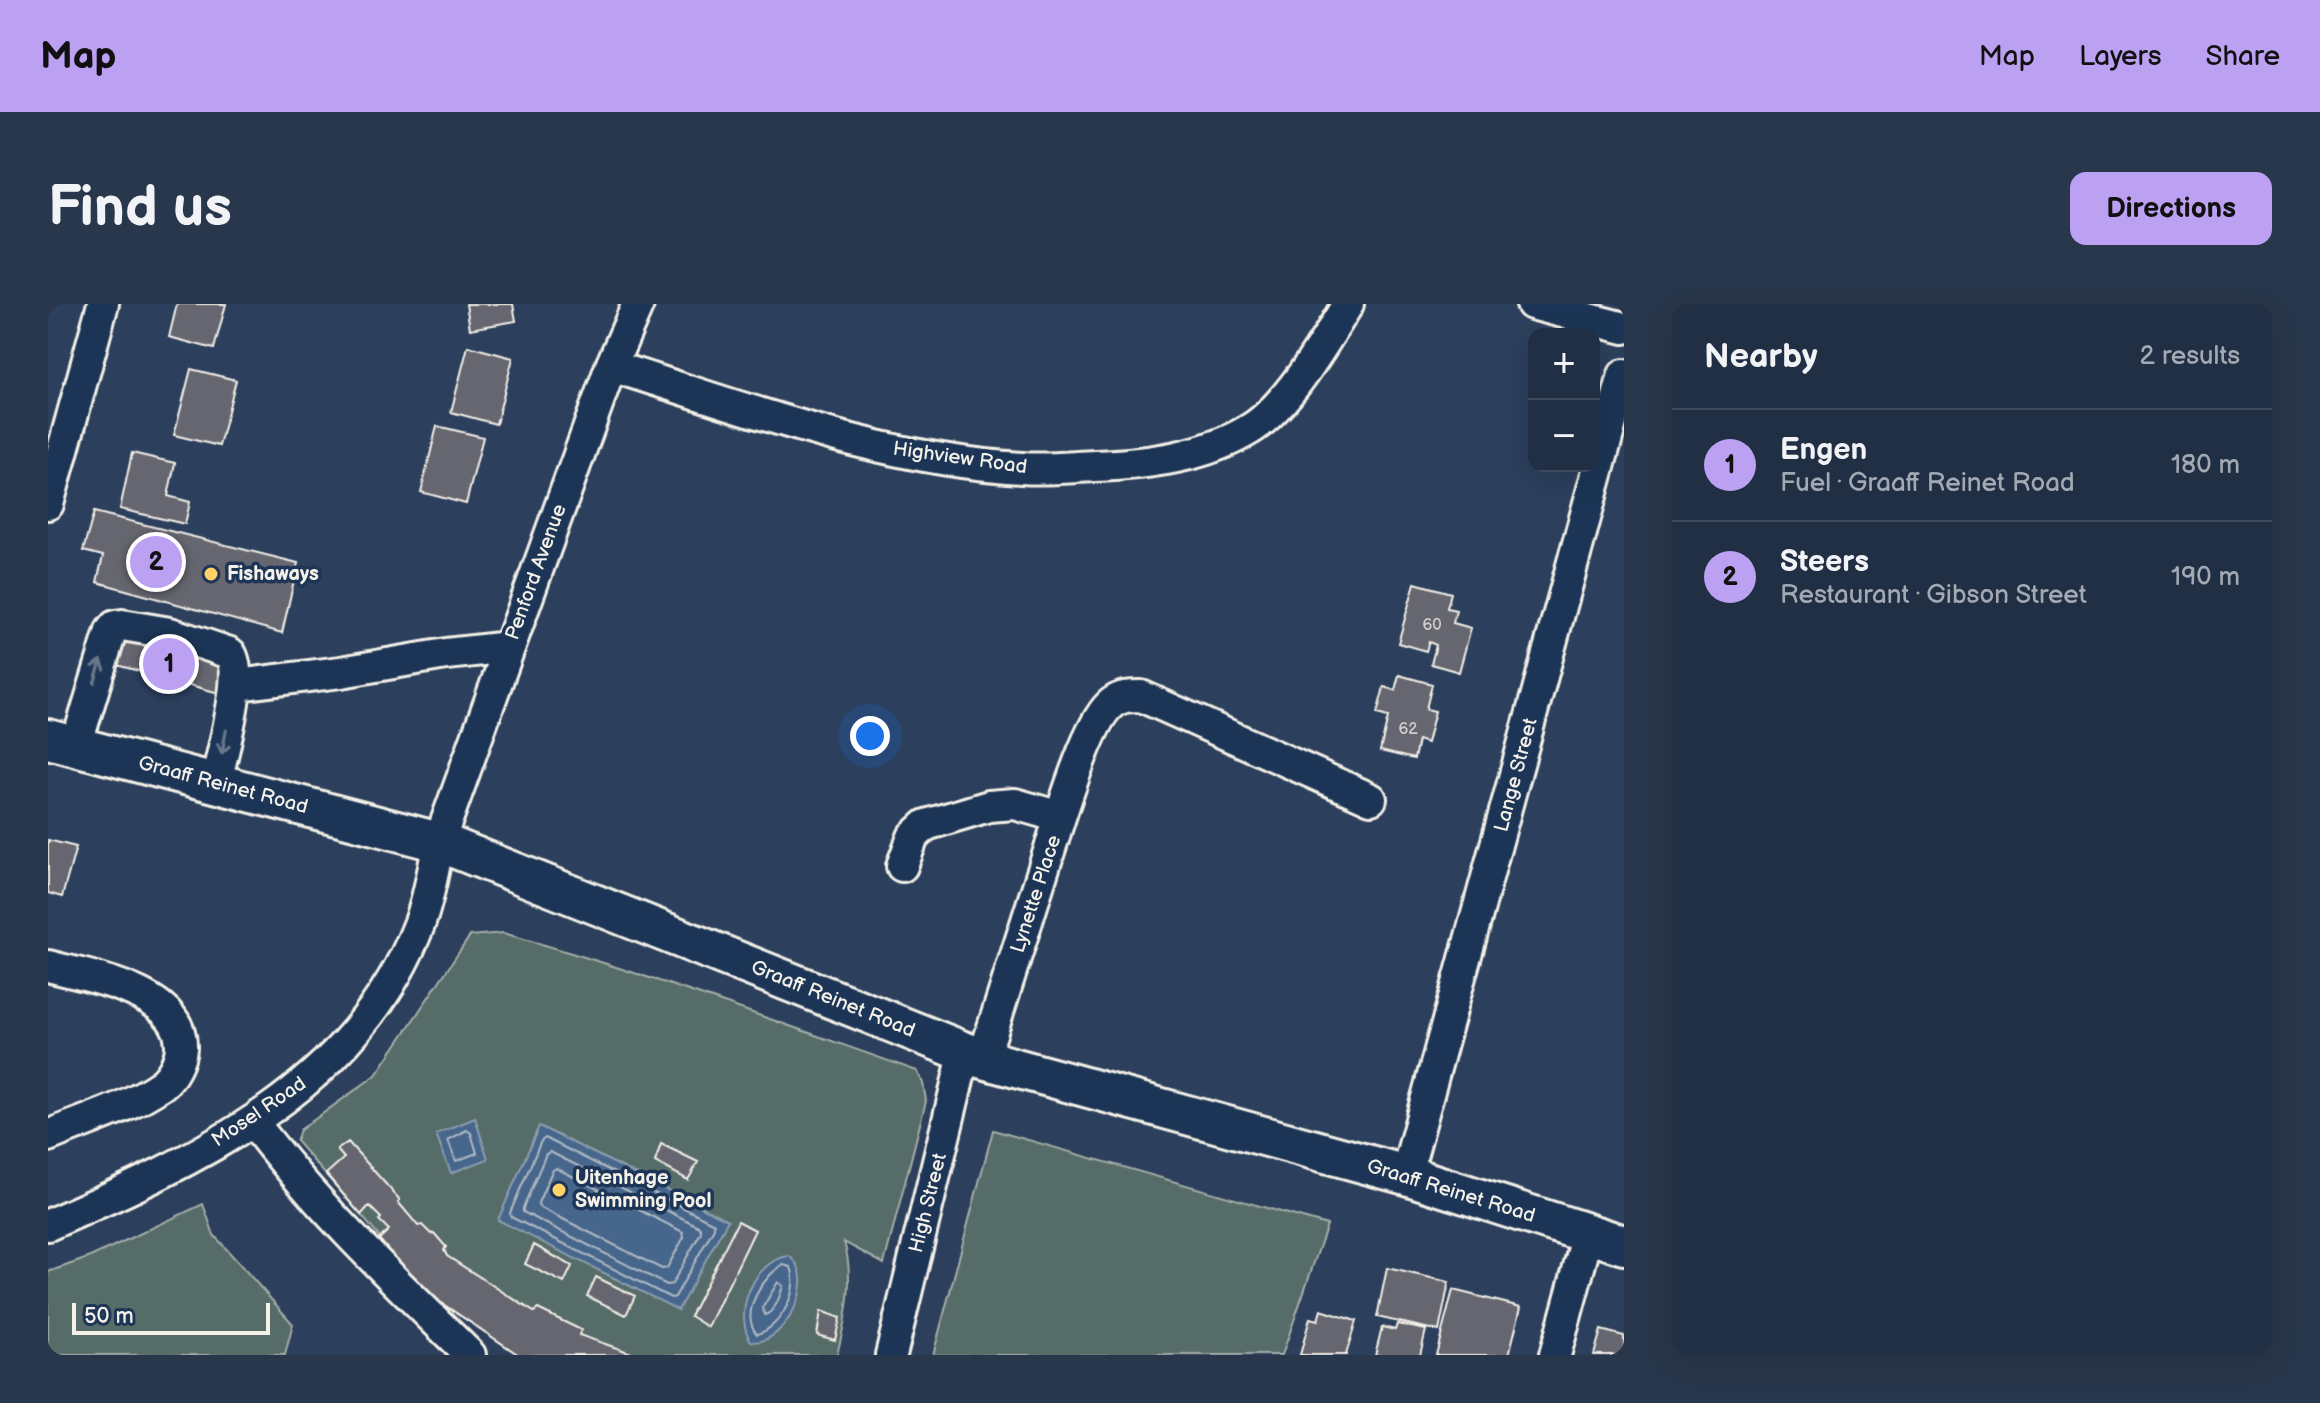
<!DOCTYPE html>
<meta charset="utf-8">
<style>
body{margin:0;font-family:"Balsamiq Sans",sans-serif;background:#29374c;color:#f1f3f6}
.controls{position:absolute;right:24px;top:24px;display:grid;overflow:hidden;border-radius:16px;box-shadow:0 8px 32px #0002}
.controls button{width:72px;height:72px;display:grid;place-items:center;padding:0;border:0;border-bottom:2px solid #3e4a5e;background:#212f45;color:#f1f3f6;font:40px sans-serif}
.scale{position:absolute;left:24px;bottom:20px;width:198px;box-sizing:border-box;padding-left:8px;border:4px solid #f4f1e8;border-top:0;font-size:22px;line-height:28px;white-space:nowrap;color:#f4f1e8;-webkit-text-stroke:6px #1d3557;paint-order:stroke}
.you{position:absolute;left:822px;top:432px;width:28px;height:28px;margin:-20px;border:6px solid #fff;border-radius:50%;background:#1a73e8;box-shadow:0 0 0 12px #1a73e833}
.badge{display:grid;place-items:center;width:52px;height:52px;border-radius:50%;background:#bca0f2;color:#111;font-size:26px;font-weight:700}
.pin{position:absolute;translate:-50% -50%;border:4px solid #fff;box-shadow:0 2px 8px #0006}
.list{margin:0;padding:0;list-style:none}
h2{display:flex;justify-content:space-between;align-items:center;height:104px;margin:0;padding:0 32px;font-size:34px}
h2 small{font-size:26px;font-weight:400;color:#a2a9b3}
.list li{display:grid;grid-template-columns:52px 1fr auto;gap:24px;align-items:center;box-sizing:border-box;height:112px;padding:0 32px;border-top:2px solid #3e4a5e}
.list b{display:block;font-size:30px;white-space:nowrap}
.list p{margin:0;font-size:26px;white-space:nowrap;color:#a2a9b3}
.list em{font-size:26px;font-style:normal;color:#a2a9b3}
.map{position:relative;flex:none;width:1576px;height:1051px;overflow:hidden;border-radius:16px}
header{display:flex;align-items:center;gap:48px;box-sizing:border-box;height:112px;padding:0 40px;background:#bca0f2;color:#111}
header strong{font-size:38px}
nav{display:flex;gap:44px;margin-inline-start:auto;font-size:28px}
.intro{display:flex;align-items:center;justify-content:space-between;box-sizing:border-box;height:192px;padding:0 48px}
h1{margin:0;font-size:56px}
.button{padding:20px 36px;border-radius:16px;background:#bca0f2;color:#111;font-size:28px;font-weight:700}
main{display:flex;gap:48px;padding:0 48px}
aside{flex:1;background:#212f45;border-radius:16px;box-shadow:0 8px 32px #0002}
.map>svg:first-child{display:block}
.green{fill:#576c67;stroke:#a6aea8;stroke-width:2}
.water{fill:#47668c;stroke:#8c9eb1;stroke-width:2}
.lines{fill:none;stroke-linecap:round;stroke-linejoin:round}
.shore{stroke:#afb9c3;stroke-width:2}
.building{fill:#666670;stroke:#f4f1e8;stroke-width:2}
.minor-casing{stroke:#f4f1e8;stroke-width:36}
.major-casing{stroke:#f4f1e8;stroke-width:44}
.minor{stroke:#1d3557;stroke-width:30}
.major{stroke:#1d3557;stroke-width:38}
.oneway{stroke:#68778a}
.poi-dot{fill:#ffd166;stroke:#1d3557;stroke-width:3}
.labels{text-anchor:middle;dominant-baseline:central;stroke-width:7;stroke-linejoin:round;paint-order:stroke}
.number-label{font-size:16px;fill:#d0ceca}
.street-label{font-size:20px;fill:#f4f1e8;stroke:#1d3557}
.poi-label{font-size:20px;font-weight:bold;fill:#f4f1e8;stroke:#1d3557;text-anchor:start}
</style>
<header>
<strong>Map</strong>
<nav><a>Map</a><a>Layers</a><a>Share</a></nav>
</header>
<div class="intro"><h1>Find us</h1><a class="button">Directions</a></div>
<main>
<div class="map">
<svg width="1576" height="1051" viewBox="0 0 1576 1051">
<rect width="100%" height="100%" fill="#2c3f5c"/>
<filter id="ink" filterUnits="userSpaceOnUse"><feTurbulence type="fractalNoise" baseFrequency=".0125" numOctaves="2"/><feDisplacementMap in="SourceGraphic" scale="16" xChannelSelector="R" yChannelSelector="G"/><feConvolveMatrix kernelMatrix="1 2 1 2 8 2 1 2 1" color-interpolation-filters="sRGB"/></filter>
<g filter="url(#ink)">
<path class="green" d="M455,629C595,668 732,719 869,767L875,779L878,797L836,960L796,938C807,975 798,1014 789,1051H471L371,984L319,918L248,837L252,826L328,771L422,632Z
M945,826L1279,921L1234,1051H885Z
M155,900L166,931L245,1020L237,1051H0V968L40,954Z"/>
<path class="water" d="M427,814L440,855L403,869L388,830Z
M491,822L680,916L630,1006L450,916Z
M741,952C773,972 735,1045 703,1037C684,1009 706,956 741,952Z"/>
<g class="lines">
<path class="shore" d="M419,826L423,829L429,849L408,857L400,836Z
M497,834L666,919V924L627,993L623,994L463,913L462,909L493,837Z
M502,848L652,923L653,928L624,980L619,981L475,908V904L498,850Z
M508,864L635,928L636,933L619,964L614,965L491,903L490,899L504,867Z
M735,961L743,963C752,986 733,1024 709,1030C691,1009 715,972 735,961Z
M730,978L735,982C732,992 727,1009 716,1011L715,1003Z"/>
</g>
<path class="building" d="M129,0H178L166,45L121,33Z
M418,0H465L468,17L422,25Z
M420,42L465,54L448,120L403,108Z
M143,65L188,76L171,142L126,131Z
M389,122L435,133L418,200L373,188Z
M84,149L127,159L120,192L142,198L137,220L72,205Z
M46,208L250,259L234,329L49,278L55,252L35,247Z
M1367,279L1403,289L1399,304L1408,306L1405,319L1423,324L1411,368L1383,360L1388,341L1381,338L1378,347L1350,339Z
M73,331L179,360L171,389L65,360Z
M1351,371L1384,380L1378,405L1387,407L1379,439L1370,436L1366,455L1332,447L1340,413L1329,410L1336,383L1347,386Z
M0,536L28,543L14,593L0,589Z
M300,838L352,896L350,898L370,922L374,921L383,930L386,929L398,943L396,946L399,952L486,1008L490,1005L533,1026L531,1031L589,1051H471L371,984L331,935L341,926L331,916L333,914L321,902L313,911L278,870L296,854L289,846Z
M613,840L650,858L640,876L607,858Z
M690,917L707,926L660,1023L642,1012Z
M486,941L524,962L516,979L477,960Z
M1339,964L1401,978L1391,1027L1329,1013Z
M548,973L587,992L578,1011L539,992Z
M1405,986L1473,1003L1461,1051H1388Z
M1273,1006L1308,1017L1298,1051H1252L1262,1014L1270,1016Z
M773,1007L792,1014L787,1036L769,1031Z
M1349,1020L1378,1026L1372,1051H1327L1334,1023L1347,1026Z
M1553,1026L1576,1032V1051H1546Z"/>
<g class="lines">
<g class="minor-casing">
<path id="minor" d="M1484,0L1576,24
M563,62C698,104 832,156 974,164C998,166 1023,163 1047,162C1100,160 1158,153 1204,124C1239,102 1278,36 1300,0
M0,200L55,0
M189,381L293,368L398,350L461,343
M28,442L63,327L67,322L74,321L122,329L182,349C198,369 173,452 168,479
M1012,513C1021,486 1043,415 1064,399C1073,392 1082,392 1093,392L1323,495
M854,562L865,533L878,521L941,502L967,500L1012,513L935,755
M0,662C41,673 135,687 133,744C132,757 124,773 113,781C80,804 37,816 0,832
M205,818C269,903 346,976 422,1051
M1358,871L1576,71
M0,921C151,855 308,784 371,621C381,595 385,566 391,538L563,62L590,0
M843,1051L917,747
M1507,1051L1540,930"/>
</g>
<g class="major-casing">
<path id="major" d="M0,435L391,538L935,755L1358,871L1576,941"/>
</g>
<use href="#minor" class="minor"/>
<use href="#major" class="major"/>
</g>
<defs><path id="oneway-shaft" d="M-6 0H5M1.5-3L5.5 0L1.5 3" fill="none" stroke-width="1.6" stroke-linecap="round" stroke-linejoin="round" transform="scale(2)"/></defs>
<g class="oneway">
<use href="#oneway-shaft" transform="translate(50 367) rotate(-73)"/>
<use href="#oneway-shaft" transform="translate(176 438) rotate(101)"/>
</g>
</g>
<g class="poi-dot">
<circle cx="163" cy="270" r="8"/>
<circle cx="511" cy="886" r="8"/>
</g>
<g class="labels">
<g class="number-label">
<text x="1384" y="321">60</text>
<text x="1360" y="425">62</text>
</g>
<g class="street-label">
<text transform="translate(912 154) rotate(8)">Highview Road</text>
<text transform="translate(488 268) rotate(-70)">Penford Avenue</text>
<text transform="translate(1468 471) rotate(-75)">Lange Street</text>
<text transform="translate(175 481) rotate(15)">Graaff Reinet Road</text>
<text transform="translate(988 590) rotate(-72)">Lynette Place</text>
<text transform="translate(785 695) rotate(22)">Graaff Reinet Road</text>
<text transform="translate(211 808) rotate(-34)">Mosel Road</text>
<text transform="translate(1403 887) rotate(17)">Graaff Reinet Road</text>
<text transform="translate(880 899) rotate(-76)">High Street</text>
</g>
<g class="poi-label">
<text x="179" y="270">Fishaways</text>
<text x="527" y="874">Uitenhage<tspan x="527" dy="23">Swimming Pool</tspan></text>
</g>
</g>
</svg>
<div class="controls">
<button>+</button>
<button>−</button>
</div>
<div class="scale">50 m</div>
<div class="you"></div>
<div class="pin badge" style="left:121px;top:360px">1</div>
<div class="pin badge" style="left:108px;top:258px">2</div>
</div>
<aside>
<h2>Nearby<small>2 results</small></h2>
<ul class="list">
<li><span class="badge">1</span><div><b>Engen</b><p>Fuel · Graaff Reinet Road</p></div><em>180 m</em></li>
<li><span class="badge">2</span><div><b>Steers</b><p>Restaurant · Gibson Street</p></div><em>190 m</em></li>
</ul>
</aside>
</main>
